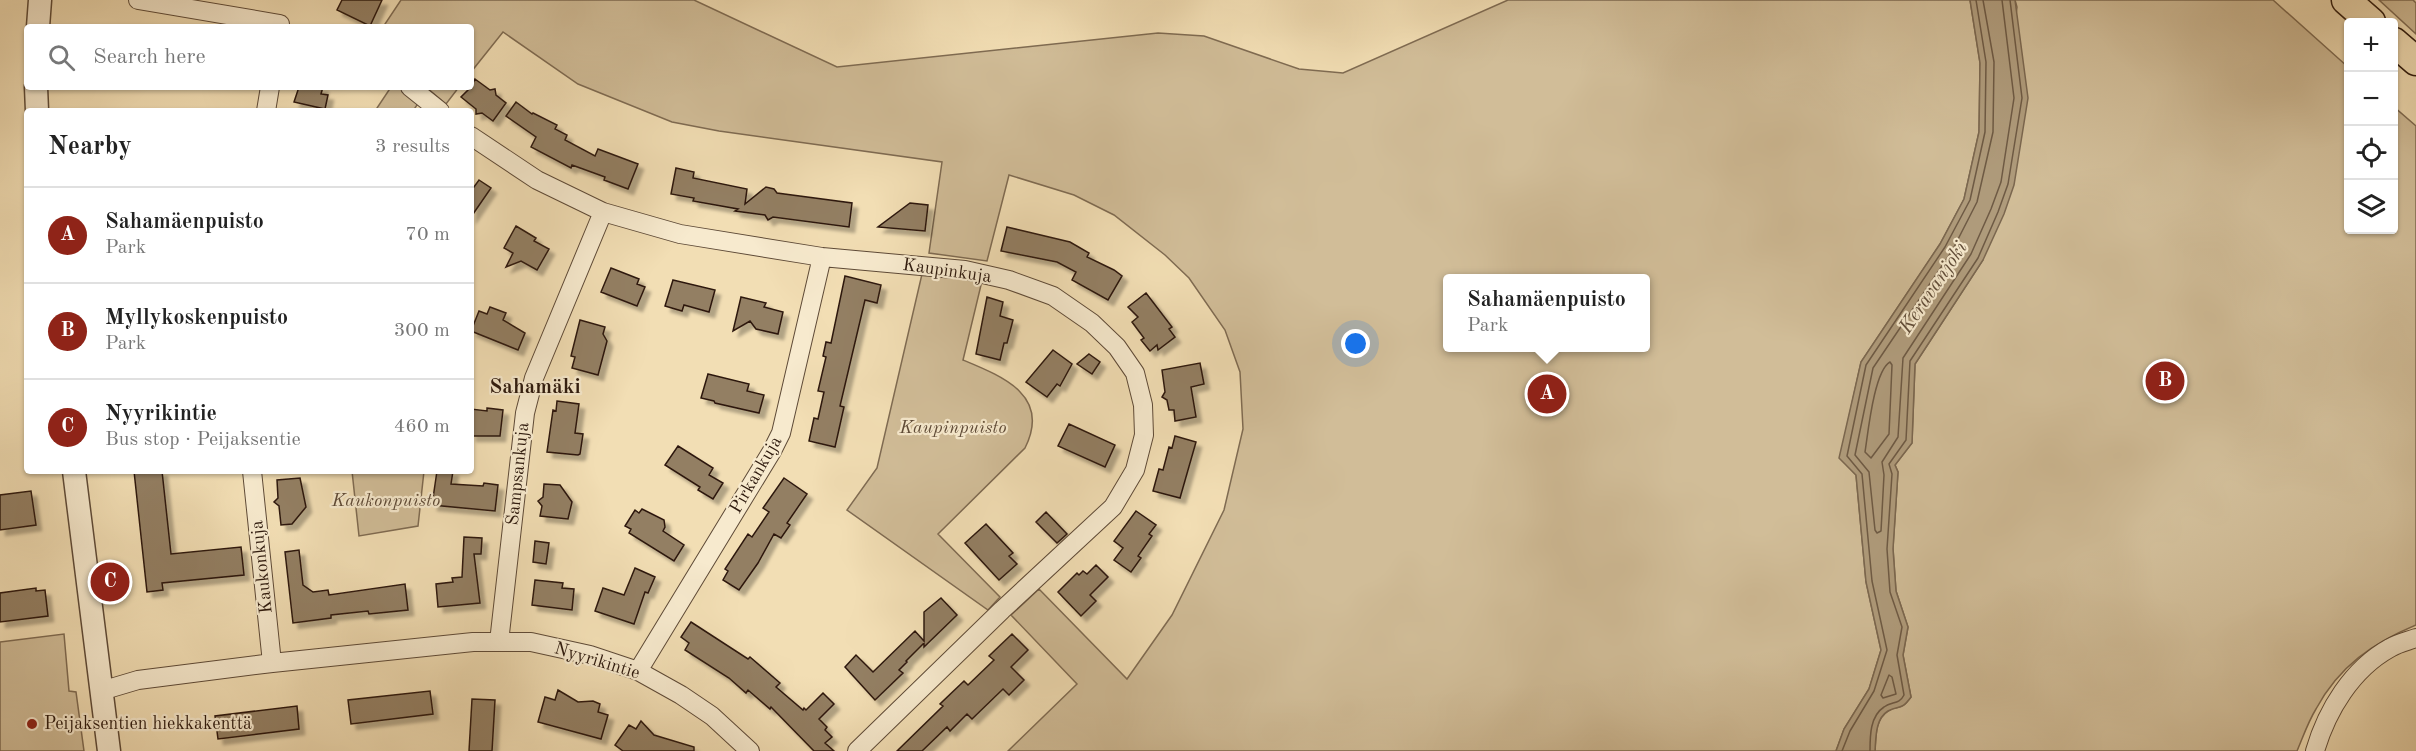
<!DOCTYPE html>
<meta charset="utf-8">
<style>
body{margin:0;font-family:"Old Standard TT",serif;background:#f2f2f2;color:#222}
.controls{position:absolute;right:18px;top:18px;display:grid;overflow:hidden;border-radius:6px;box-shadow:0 2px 4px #0004}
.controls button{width:54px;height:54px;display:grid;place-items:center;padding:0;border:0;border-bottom:2px solid #e0e0e0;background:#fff;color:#222;font:30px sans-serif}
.you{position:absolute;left:1356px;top:344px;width:21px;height:21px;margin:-15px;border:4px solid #fff;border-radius:50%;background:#1a73e8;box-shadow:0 0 0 9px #1a73e833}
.badge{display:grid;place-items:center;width:39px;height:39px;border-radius:50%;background:#8f2418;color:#fff;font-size:20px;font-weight:700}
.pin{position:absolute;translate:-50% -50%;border:3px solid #fff;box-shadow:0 2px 6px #0006}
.popup{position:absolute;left:1443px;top:274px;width:207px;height:78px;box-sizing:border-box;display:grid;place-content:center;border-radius:6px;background:#fff;filter:drop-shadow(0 2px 4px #0005);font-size:20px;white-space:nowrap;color:#767676}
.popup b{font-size:22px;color:#222}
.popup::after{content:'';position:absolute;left:50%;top:100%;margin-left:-12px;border:12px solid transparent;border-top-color:#fff}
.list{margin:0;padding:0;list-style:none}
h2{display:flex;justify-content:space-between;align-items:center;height:78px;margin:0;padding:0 24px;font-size:26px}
h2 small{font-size:20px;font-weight:400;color:#767676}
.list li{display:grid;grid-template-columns:39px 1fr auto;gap:18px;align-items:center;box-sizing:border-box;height:96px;padding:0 24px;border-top:2px solid #e0e0e0}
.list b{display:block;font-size:22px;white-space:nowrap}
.list p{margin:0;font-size:20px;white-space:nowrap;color:#767676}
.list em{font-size:20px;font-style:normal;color:#767676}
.icon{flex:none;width:33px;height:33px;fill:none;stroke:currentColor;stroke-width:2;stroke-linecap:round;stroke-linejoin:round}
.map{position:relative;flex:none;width:2416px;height:751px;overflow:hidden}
.search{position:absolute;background:#fff;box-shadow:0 2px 4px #0004;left:24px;top:24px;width:450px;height:66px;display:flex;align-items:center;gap:15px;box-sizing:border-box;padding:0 21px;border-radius:6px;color:#767676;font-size:22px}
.panel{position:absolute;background:#fff;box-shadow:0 2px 4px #0004;left:24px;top:108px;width:450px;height:366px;border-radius:6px}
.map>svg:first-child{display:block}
.green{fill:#d1bd98;stroke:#7f6b52;stroke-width:1.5;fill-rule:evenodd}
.water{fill:#af9b7b;stroke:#7b674f;stroke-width:1.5}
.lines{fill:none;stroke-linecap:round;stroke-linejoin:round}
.shore{stroke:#6e5a44;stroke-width:1.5}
.building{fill:#937f64;stroke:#2d190d;stroke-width:1.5;filter:url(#shadow)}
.minor-casing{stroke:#5e4a37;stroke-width:20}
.tertiary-casing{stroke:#5e4a37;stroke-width:25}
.primary-casing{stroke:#2d190d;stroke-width:31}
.minor{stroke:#f7eace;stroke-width:18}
.tertiary{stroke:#f7eace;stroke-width:22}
.primary{stroke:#f2deb4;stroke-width:28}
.poi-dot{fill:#8f2418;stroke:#f7eace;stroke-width:2}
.labels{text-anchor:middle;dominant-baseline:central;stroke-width:4.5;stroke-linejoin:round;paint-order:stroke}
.street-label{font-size:18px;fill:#2d190d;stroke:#f7eace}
.park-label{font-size:18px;font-style:italic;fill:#5e4a37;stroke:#f7eace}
.poi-label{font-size:18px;fill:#2d190d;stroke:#f7eace;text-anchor:start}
.water-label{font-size:20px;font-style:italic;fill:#614d39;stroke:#f7eace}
.quarter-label{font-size:21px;font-weight:bold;fill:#2d190d;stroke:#f7eace}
</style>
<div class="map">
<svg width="2416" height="751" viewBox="0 0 2416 751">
<defs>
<filter id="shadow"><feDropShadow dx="5.5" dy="5.5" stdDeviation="1.5" flood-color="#0004"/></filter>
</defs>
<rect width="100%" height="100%" fill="#f2deb4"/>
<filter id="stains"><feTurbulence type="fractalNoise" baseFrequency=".00333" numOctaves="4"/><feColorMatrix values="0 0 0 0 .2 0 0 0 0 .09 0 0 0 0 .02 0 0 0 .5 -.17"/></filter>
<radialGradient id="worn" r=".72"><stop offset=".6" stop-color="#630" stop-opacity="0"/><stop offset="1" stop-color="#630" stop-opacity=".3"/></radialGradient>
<path class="green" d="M401,0H694L837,67L1158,33L1204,36L1299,69L1343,73L1508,0H1970L1980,63L1979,132L1964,199L1940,244L1861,362L1840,458L1856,475L1866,582L1881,650L1869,689L1844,729L1836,751H1008L1077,684L1011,615L1039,589L1127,679L1172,615L1224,510L1243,429L1240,372L1225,330L1189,278L1165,255L1114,215L1074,195L1009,175L987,261L929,253L942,162L719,131L672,122L578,84L503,32L471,72V27H383ZM1448,278H1646V348H1448Z
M2015,0H2273L2348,67V230H2394V107L2416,126V625C2373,643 2339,666 2316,709C2308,722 2303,737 2297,751H1875C1876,738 1875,719 1888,711C1900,704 1900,712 1911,697L1903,655L1908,627L1896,591L1893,548L1898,472L1895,465L1912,443L1915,364L1983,260L2017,7Z
M2379,0H2413L2416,3V34Z
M391,87H401L419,102L413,111H375Z
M426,87H459L446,104Z
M922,274L982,281L963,360C1004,377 1051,396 1025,448L938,534L1000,597L988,610L847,510L877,468Z
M352,471H424L418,526L359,536Z
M64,634L69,691L76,692L84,751H0V642Z"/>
<path class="water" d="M1970,0H2015L2028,98L2014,185L2004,214L1983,260L1915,364L1912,443L1895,465L1898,472L1893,549L1896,591L1908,627L1903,655L1911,697C1900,712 1900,704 1888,711C1875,719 1876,738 1875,751H1836L1844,729L1869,689L1881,650L1866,582L1856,475L1839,458L1861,362L1940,244L1964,199L1979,132L1980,63Z"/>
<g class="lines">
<path class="shore" d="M1983,0L1994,62L1993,132L1977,202L1952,251L1873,368L1855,455L1869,472L1875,530L1877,533L1881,531L1884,475L1882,462L1898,437L1903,358L1971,254L1991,209L2001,182L2014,98L2002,0
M1890,362L1892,365L1889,434L1871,458L1865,452C1868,433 1874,371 1890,362Z
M1889,675L1892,677L1896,694L1883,698L1881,695Z
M1842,751L1850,731L1874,691L1887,650L1872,581L1862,474L1847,456L1866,365L1945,247L1970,200L1985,132L1986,62L1976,0
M1870,751C1870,736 1870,716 1884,707C1892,701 1899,705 1904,695L1897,655L1902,627L1890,592L1887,549L1892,474L1889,464L1906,440L1910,361L1978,258L1998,212L2008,184L2022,98L2010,0"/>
</g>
<path class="building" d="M342,0H382L370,26L337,10Z
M475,79L490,90L495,89L496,95L506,103L493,121L482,113L476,114V109L461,97L471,87Z
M299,87H323L321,94L328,95L325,109L294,102Z
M516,102L532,114L533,113L557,125L555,129L567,135L565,140L595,156L598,149L638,164L628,189L604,180L605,177L572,165L571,168L531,147L536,137L506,116Z
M676,168L694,172L693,178L747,189L745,204L766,187L774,189L777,193L852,203L849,227L773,217L768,220L765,215L735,211L738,209L693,201L694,198L671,194Z
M479,180L491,188L471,217V191Z
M910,203L928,205L925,231L878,227Z
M516,226L536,238L534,241L549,249L537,270L521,261L506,267L513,253L504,248Z
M1007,227L1070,242L1089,253L1087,257L1114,270L1122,276L1108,300L1072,280L1076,272L1057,262L1001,251Z
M611,268L639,279L637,284L645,287L637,306L601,292Z
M845,276L881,285L877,303L865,300L840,406L844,407L835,447L809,441L814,418L818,419L824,392L818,391L826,357L823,356L826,342L831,343Z
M673,280L715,290L709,312L684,305L682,311L665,306Z
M1146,293L1172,327L1169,329L1175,337L1158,350L1157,345L1150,351L1141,340L1144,338L1132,322L1138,317L1128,307Z
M741,297L766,303L764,307L783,312L778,334L756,329L750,321L733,331Z
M987,297L1003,302L1000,316L1013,320L1007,343H1004L1000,360L976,354Z
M490,307L506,313L503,320L525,333L518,350L471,331L479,311L487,314Z
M580,320L605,327L603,334L607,341L598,375L572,368L575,357L571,356Z
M1053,350L1072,364L1060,386L1057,384L1047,397L1026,382Z
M1089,354L1100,362L1092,374L1077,364Z
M1200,363L1204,384L1191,387L1196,417L1175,421L1174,410H1169L1167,400L1162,397L1165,392L1162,370Z
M708,374L749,384L747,391L764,395L759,413L715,403L714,401L701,398Z
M557,401L579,404L575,433L583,434L580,454L578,455L547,452L553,410L556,411Z
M487,408L503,410L500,436H471V409L487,411Z
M1069,424L1115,445L1105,467L1058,446Z
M1175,436L1196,442L1180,498L1153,491L1159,469L1163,470L1169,447L1172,448Z
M678,446L713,468L709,475L723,483L713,499L698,490L700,487L665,465Z
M134,471H162L171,554L241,547L244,575L162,583L163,590L147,592Z
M437,471H453L451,484L483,486L484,483L498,485L495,511L432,505Z
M300,478L306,507L292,524L281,525L279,506L274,502L278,498L277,480Z
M784,478L807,494L787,523L790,525L781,538L774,534L758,563L739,590L723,580L728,571L725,569L748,534L752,537L769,512L763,508Z
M544,484L560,485L572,502L568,519L540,516L542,506L538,501L543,497Z
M31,491L36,525L0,530V495Z
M642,509L664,520L665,527L663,531L684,545L674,561L629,533L631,529L625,526L635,510L639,513Z
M1136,511L1156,525L1149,534L1152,536L1138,556L1141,558L1131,572L1114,560L1123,548L1114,541Z
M1046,512L1067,534L1057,543L1036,522Z
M986,524L1013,553L1009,556L1017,564L999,580L965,543Z
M464,537L482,538L481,554H474L480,603L438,607L436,584L453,582L452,578L462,577Z
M535,541L549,543L546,564L533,562Z
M299,550L303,585L313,592L328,590L329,595L405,584L408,610L369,614L368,611L331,615V618L293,623L285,552Z
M1096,565L1108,577L1090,595L1096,601L1081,616L1058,592L1077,573L1079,575L1083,571L1087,574Z
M635,568L655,577L648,593L645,592L634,624L595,611L603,588L624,595Z
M535,580L563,583L562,588L574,589L572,610L532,605Z
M36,588V591L45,590L48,616L0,622V593Z
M941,598L957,615L924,647V643L906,661L907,662L899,670L903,673L875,700L845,667L856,655L873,672L915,631L924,641V612Z
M691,622L748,659L750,657L780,683L776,687L803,710L804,708L806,710L823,693L834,704L819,719L827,727L825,730L832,737L825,743L834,751H814L771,707L770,709L748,690L746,693L729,678L685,650L689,643L681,637Z
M1012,634L1028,650L1011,667L1024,680L1009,695L1003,689L972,719L967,714L950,731L947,727L922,751H897L943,706L940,704L964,681L968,685L994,660L989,656Z
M558,690L578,702L593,701L600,704L598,712L608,715L601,739L538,722L545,697L555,700Z
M430,691L433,714L351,724L348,700Z
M472,699L495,700L492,751H469Z
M297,706L299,729L218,739L215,716Z
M641,721L654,735L694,747V751H623L615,745L629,725L636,729Z"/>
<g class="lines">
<g class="minor-casing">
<path id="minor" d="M138,0L280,24L279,27
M410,87L440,111
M266,111L270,87
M471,136L537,180L603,212L680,234L822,257L965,270L1009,280L1053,296L1092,323L1117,347L1135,373L1143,405L1144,435L1135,470L1113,507L1002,610L857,751
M252,471L272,663
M499,642L525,413L534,378L603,212
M638,671L772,451L781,433L822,257
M101,691L138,680L272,663L473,642H531L590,655L638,671L681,695L712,716L750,751
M2315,751C2327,710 2352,669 2390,648C2398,643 2408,641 2416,638"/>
</g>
<g class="tertiary-casing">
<path id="tertiary" d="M38,27L40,0
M36,87L37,111
M74,471L109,751"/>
</g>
<g class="primary-casing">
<path id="primary" d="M2346,0L2371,22
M2394,42L2416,61"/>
</g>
<use href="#minor" class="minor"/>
<use href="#tertiary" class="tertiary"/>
<use href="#primary" class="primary"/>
</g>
<circle class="poi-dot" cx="32" cy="724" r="6"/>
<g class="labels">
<g class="street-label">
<text transform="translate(947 271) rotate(8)">Kaupinkuja</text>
<text transform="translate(518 474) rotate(-84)">Sampsankuja</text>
<text transform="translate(756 475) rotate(-60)">Pirkankuja</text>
<text transform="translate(262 567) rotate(-96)">Kaukonkuja</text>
<text transform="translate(597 661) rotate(17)">Nyyrikintie</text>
</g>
<g class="park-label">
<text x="953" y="428">Kaupinpuisto</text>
<text x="386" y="501">Kaukonpuisto</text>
</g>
<g class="poi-label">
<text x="44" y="724">Peijaksentien hiekkakenttä</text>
</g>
<g class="water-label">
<text transform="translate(1934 288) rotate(-56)">Keravanjoki</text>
</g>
<g class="quarter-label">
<text x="535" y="387">Sahamäki</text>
</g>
</g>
<rect width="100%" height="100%" filter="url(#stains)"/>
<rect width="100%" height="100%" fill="url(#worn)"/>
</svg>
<div class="controls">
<button>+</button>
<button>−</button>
<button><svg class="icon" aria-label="locate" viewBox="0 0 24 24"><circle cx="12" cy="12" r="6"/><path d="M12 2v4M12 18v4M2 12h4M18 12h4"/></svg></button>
<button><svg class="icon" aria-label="layers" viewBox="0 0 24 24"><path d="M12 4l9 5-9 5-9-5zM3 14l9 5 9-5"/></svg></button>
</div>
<div class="you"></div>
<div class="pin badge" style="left:1547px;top:394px">A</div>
<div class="popup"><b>Sahamäenpuisto</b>Park</div>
<div class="pin badge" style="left:2165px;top:381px">B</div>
<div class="pin badge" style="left:110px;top:582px">C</div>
<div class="search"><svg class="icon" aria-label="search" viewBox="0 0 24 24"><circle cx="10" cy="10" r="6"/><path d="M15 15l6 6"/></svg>Search here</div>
<section class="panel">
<h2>Nearby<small>3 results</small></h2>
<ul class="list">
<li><span class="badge">A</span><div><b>Sahamäenpuisto</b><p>Park</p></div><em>70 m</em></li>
<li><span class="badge">B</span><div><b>Myllykoskenpuisto</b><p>Park</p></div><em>300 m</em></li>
<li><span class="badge">C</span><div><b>Nyyrikintie</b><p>Bus stop · Peijaksentie</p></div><em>460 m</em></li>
</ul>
</section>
</div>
